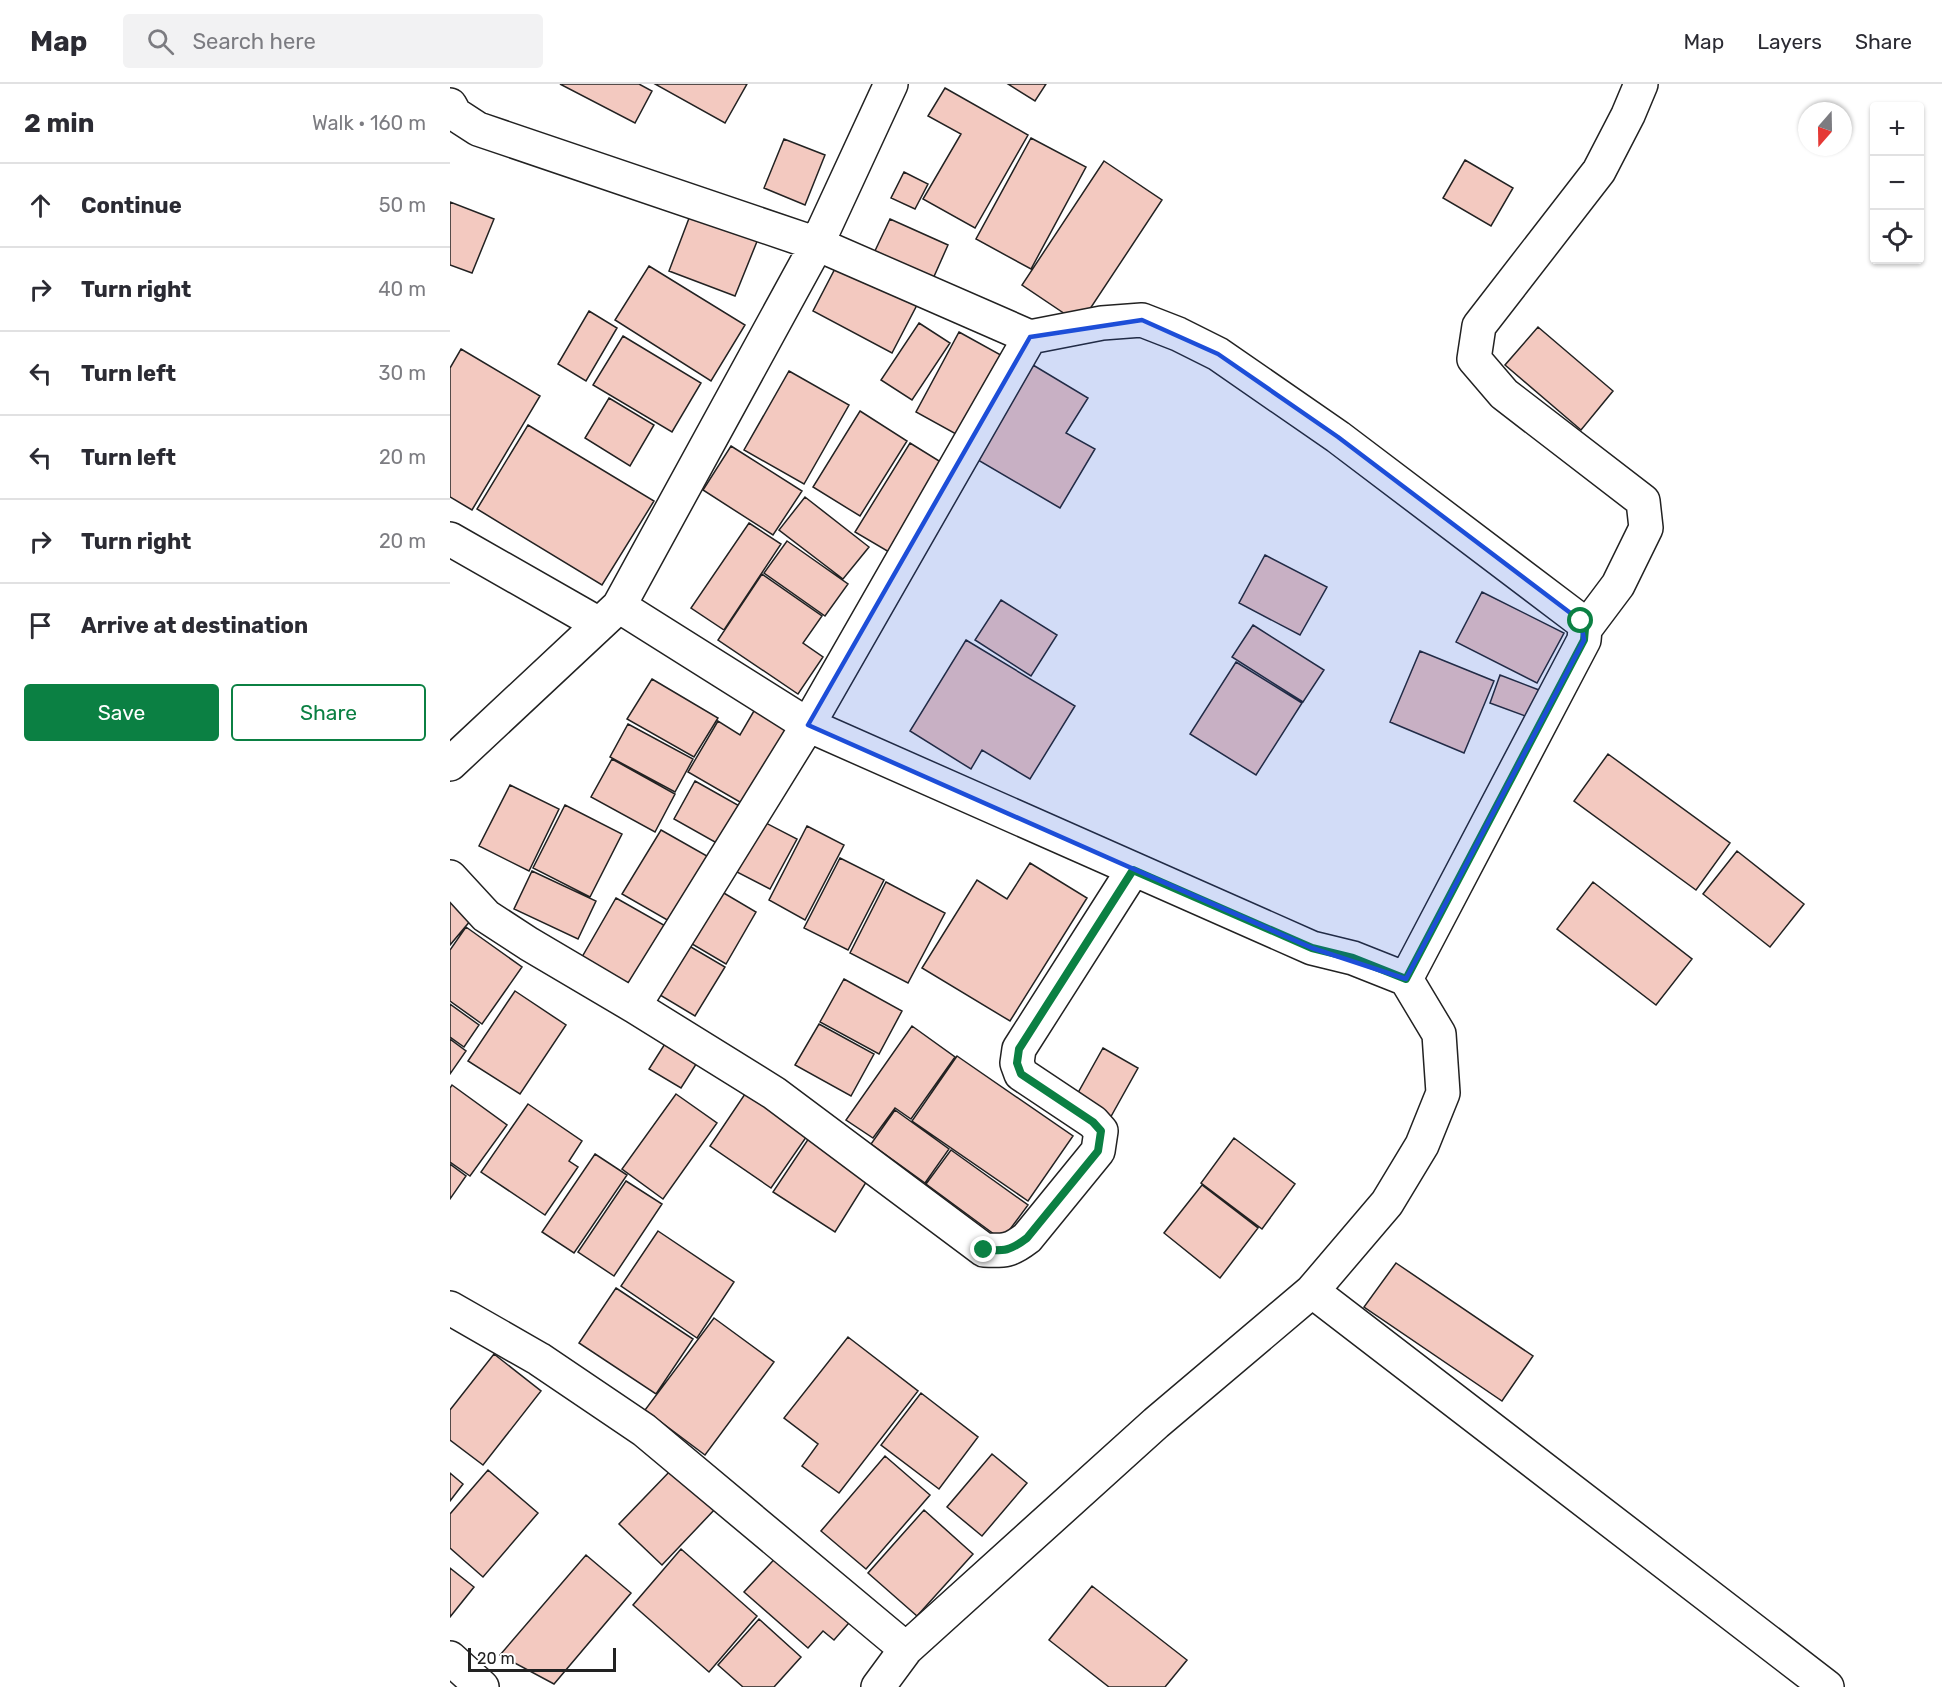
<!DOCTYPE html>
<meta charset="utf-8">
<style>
body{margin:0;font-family:Rubik,sans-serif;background:#f2f2f3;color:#2b2b33}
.controls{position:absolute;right:18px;top:18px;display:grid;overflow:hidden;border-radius:6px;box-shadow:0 2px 4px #0004}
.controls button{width:54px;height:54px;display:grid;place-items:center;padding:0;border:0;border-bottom:2px solid #e1e1e2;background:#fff;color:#2b2b33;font:30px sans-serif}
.compass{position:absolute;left:1348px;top:18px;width:54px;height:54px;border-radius:50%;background:#fff;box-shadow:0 2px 4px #0004;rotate:200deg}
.scale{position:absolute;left:18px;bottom:15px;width:148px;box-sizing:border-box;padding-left:6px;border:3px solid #222;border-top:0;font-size:16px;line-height:21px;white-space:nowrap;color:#222;-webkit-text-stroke:4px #fff;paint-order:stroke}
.stop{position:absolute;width:18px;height:18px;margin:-14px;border:4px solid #0b8043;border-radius:50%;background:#fff}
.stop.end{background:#0b8043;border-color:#fff;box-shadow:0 2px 6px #0008}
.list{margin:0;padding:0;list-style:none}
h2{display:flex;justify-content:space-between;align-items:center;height:78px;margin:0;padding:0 24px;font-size:26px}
h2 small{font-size:20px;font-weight:400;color:#7c7c81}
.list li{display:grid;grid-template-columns:39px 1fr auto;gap:18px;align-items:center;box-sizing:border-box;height:84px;padding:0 24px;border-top:2px solid #e1e1e2}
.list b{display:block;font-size:22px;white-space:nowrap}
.list em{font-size:20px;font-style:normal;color:#7c7c81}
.actions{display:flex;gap:12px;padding:18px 24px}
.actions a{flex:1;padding:14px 0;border:2px solid #0b8043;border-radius:6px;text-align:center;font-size:21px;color:#0b8043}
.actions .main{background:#0b8043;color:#fff}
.icon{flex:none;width:33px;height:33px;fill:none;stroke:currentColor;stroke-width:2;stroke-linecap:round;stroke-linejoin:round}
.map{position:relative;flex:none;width:1492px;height:1603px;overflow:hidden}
header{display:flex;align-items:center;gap:36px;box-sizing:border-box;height:84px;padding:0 30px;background:#fff;border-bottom:2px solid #e1e1e2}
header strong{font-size:28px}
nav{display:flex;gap:33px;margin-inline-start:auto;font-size:21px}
.search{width:420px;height:54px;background:#f2f2f3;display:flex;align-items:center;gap:15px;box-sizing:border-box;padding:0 21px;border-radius:6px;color:#7c7c81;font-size:22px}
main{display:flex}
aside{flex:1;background:#fff}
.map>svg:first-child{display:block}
.building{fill:#f3c9c0;stroke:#222;stroke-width:1.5}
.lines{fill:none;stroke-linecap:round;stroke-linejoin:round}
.minor-casing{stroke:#222;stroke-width:36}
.minor{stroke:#fff;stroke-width:33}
.route{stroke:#0b8043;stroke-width:8}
.marked{fill:#1d4ed8;fill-opacity:0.2;stroke:#1d4ed8;stroke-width:4.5;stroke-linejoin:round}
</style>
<header>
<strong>Map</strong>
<div class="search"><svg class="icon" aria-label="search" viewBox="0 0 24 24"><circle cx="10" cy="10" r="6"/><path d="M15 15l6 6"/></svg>Search here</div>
<nav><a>Map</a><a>Layers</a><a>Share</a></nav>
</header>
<main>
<aside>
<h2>2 min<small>Walk · 160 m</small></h2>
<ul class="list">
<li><svg class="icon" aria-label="ahead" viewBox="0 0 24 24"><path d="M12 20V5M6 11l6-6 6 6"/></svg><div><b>Continue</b></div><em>50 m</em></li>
<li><svg class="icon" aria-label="right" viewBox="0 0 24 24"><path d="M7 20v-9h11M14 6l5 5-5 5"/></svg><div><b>Turn right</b></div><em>40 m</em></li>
<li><svg class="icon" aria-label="left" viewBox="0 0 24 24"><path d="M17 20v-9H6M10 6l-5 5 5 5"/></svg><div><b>Turn left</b></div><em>30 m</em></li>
<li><svg class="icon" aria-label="left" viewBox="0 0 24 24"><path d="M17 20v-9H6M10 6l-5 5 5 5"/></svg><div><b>Turn left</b></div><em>20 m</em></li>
<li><svg class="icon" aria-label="right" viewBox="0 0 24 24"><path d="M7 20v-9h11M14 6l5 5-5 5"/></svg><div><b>Turn right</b></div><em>20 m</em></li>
<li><svg class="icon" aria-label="arrive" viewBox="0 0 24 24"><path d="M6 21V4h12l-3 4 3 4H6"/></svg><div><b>Arrive at destination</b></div></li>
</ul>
<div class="actions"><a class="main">Save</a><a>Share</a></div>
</aside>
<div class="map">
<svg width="1492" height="1603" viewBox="0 0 1492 1603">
<rect width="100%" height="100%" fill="#fff"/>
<path class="building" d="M110,0H189L202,7L185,39Z
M205,0H297L275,39Z
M558,0H596L585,17Z
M495,4L578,51L525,144L473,115L511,50L478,32Z
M581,54L636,83L581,185L526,155Z
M334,55L375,71L355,121L314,104Z
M1015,76L1063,104L1041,142L993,114Z
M654,77L712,116L630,240L572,201Z
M454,88L478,100L465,125L441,114Z
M0,118L44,135L22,189L0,181Z
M241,129L308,155L285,212L219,187Z
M440,135L498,161L482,197L423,171Z
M389,177L468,219L442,269L363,227Z
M199,182L295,241L261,297L165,236Z
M139,227L167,244L136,297L108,280Z
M469,239L500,259L462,316L431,296Z
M1088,243L1163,307L1131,346L1055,281Z
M509,248L558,275L515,355L466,328Z
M173,252L251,299L222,348L143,301Z
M11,265L90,312L22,426L0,413V284Z
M583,281L638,314L616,349L645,365L610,424L528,376Z
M339,287L399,321L354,400L294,366Z
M159,314L204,341L180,382L135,354Z
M410,327L457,357L410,432L363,403Z
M78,341L204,417L152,501L27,425Z
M460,359L494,380L439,468L405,448Z
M281,362L352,407L323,451L253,406Z
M355,413L419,463L393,495L329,446Z
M299,439L331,460L274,546L241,524Z
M337,457L398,500L375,532L314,489Z
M815,471L877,503L850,551L789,519Z
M312,490L372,532L353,559L373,573L348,610L268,556Z
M1032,508L1114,549L1087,599L1006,558Z
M551,516L607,551L581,592L525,556Z
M803,541L874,586L853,618L782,573Z
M516,556L625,622L580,695L532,666L521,685L460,647Z
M970,567L1044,597L1014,669L940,638Z
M786,578L852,619L806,691L740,650Z
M1050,591L1089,606L1078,633L1040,619Z
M202,595L268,634L244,673L177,635Z
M308,620L342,640L295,721L238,688L268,637L290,651Z
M178,640L243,675L225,708L160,673Z
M1158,670L1280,759L1246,806L1124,717Z
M162,675L225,710L205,748L141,713Z
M245,697L293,724L272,762L224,735Z
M60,701L109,725L79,787L29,762Z
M115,721L172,750L140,813L83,784Z
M310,736L347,755L320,805L283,786Z
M357,742L394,761L355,836L319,816Z
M211,746L264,776L226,841L172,810Z
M1287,767L1354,820L1320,863L1253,810Z
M390,774L434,796L398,866L354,844Z
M580,779L637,814L560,937L472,884L527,796L557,815Z
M82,787L146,817L128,855L64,825Z
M436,798L495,829L458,899L400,869Z
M1143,798L1242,875L1206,921L1107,845Z
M267,805L306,828L276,880L237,857Z
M0,808L26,830L0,861Z
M166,814L219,844L182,910L128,880Z
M16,843L72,883L32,940L0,917V866Z
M229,856L275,883L245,932L200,905Z
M394,895L452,927L429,970L370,938Z
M65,907L116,941L70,1010L18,977Z
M0,920L29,941L14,963L0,953Z
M369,940L424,970L401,1012L345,981Z
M462,942L505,973L461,1035L445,1024L423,1054L396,1036Z
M0,955L16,967L0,990Z
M218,955L250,974L231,1004L199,985Z
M653,964L688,984L659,1036L624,1016Z
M507,972L623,1052L578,1117L462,1037Z
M2,1001L57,1041L20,1092L0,1078V1004Z
M297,1007L359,1049L321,1104L260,1062Z
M226,1010L267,1039L213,1115L172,1085Z
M78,1020L132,1057L119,1077L128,1083L95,1131L31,1088Z
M445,1026L499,1065L475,1099L421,1060Z
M359,1054L420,1092L385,1148L323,1108Z
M784,1054L845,1100L812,1145L751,1099Z
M501,1066L578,1121L552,1156L476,1100Z
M145,1070L177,1091L124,1169L92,1148Z
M0,1080L16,1092L0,1115Z
M176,1097L212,1120L164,1192L128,1168Z
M752,1101L808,1144L770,1194L714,1149Z
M208,1147L284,1198L247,1254L171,1202Z
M946,1179L1083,1272L1052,1317L914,1223Z
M166,1204L243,1255L206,1310L129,1259Z
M264,1234L324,1278L255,1371L195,1326Z
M398,1253L468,1307L389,1409L352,1382L368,1360L334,1334Z
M44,1270L91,1307L33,1381L0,1356V1326Z
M471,1309L528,1353L489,1405L431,1361Z
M542,1370L577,1399L532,1452L497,1423Z
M435,1372L480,1411L416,1485L371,1447Z
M223,1384L266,1424L212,1481L169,1440Z
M38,1386L88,1429L33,1493L0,1464V1430Z
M0,1389L13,1400L0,1417Z
M474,1426L523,1470L467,1532L418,1489Z
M231,1465L307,1532L259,1588L183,1521Z
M331,1468L405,1532L384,1556L373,1547L358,1564L294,1508Z
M136,1471L181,1509L104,1600L50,1571Z
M0,1484L24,1503L0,1533Z
M642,1502L737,1576L715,1603H659L599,1556Z
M309,1535L351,1573L324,1603H293L268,1581Z"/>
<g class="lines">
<g class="minor-casing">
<path id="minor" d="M0,21L5,30L28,45L367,160L580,253L358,641L184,922
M580,253L652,239L692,236L728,250L768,270L888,353L1131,537L1135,545L1134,556L956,895
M0,455L149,540
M169,522L358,641L862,864L903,874L956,895L989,950L993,1009L972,1061L937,1119L862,1207L706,1339L456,1565L428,1603
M1135,545L1168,501L1196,444L1193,417L1054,310L1024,275L1029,242L1149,87L1178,31L1191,0
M0,680L169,522L367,160L441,0
M0,793L36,832L79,860L184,922L324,1009L534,1166C555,1167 560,1167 577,1154L648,1067L651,1047L643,1038L571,990L567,979L569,965L683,786
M862,1207L1377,1603
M0,1224L89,1275L194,1346L456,1565
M0,1574L32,1603"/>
</g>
<use href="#minor" class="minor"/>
</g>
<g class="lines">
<path class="route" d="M534,1166C555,1167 560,1167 577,1154L648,1067L651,1047L643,1038L571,990L567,979L569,965L683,786L862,864L903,874L956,895L1134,556L1135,545L1131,537"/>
</g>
<path class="marked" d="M692,236L768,270L888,353L1131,537L1134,556L956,895L862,864L358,641L580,253Z"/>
</svg>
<div class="controls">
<button>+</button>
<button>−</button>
<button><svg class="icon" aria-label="locate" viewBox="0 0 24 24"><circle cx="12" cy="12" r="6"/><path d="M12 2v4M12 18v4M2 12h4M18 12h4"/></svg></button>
</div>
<svg class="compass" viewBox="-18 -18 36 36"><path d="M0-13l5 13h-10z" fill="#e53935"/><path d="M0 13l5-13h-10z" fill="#7c7c81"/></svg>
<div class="scale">20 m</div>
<div class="stop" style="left:1131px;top:537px"></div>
<div class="stop end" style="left:534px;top:1166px"></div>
</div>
</main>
